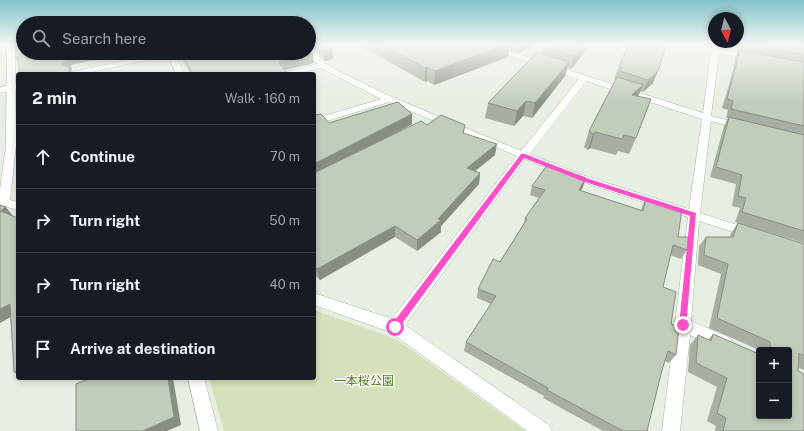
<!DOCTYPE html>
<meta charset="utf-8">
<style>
body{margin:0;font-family:"Public Sans","Noto Sans JP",sans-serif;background:#242831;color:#f1f3f6}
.controls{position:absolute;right:12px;bottom:12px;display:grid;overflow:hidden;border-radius:4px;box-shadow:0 2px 6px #0003}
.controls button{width:36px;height:36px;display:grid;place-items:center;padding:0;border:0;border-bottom:1px solid #363941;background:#171b24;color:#f1f3f6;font:20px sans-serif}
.compass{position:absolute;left:708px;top:12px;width:36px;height:36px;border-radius:50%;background:#171b24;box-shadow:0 2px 6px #0003;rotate:173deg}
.stop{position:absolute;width:12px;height:12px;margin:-9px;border:3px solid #fe51c8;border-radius:50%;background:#fff}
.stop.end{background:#fe51c8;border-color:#fff;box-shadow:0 1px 4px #0008}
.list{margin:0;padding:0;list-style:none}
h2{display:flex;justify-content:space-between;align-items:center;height:52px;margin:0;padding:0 16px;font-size:17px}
h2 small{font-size:13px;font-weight:400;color:#9ea1a6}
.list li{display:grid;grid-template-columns:26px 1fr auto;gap:12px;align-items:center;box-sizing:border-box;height:64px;padding:0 16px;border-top:1px solid #363941}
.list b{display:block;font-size:15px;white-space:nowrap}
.list em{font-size:13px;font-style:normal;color:#9ea1a6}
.icon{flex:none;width:22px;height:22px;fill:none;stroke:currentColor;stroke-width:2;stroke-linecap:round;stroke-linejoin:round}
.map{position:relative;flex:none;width:804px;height:431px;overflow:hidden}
.search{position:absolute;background:#171b24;box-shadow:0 2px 6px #0003;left:16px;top:16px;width:300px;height:44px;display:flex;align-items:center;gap:10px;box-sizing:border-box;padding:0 14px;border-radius:22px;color:#9ea1a6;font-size:15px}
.panel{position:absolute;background:#171b24;box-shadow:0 2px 6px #0003;left:16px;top:72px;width:300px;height:308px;border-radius:4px}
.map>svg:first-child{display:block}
.green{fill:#d4e1ba}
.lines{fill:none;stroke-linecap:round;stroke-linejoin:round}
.minor-casing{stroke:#aab7a5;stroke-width:1}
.tertiary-casing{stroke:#aab7a5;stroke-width:1}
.minor{fill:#fff;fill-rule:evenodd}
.tertiary{fill:#fff;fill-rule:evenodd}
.wall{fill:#a6afa1}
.shaded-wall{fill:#878f83}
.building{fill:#c1ccbb;stroke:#878f83}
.route{fill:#fe51c8}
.labels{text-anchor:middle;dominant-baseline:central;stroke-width:3;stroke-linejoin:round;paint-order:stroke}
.near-park-label{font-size:12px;fill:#557c27;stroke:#f7faf4}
</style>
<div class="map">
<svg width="804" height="431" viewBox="0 0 804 431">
<rect width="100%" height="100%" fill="#e7eee3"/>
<path class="green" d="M314,310L396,339L526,431H224L209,378H314Z"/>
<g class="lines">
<g class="minor-casing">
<path id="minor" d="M7,44H15L16,146L10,200L18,202V210L0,205V189L6,146Z
M475,44H486L703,113L712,44H720L719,49L754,56L755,58L751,60L719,53L711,116L744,124L746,126L741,129L711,121L700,213L753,230L755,233L753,236L749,237L699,221L691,321L730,338L732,343L730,348L724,350L690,335L680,431H662L688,217L580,181L525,159L405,325L549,425L552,431H528L390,332L314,305V293L392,319L517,156L389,102L314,125V119L381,99L321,68L297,74H284L285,72L317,64L307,53H309V49H312L325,63L340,72L392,97L521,151L579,79ZM586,81L702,119L689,209L588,177L529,154Z
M167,53H175L184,74H176Z
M188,378H204L218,431H200Z"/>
</g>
<g class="tertiary-casing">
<path id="tertiary" d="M159,53H173L169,55L83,74H68L72,72Z
M18,84V88L0,93V87Z"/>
</g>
<use href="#minor" class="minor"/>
<use href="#tertiary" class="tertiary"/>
</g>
<path class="wall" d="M309,44H326L333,59L325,61L313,48H309Z
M357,44H540L518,53L509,50L508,57L434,85L427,81L425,82Z
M545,44H586L584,53L571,69L567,68L565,76L532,118L523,116L514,126L485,118L488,103L541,53L543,46Z
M629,44L653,83L643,92L640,91L638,96L636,138L629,154L618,151L616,155L590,148L588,150L584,147L589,131L616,79H614L619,66Z
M736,44H804V243L735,222L740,208L732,206L736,184L710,177L724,126L728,118H726L728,110L722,108L733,71L735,58L738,51H736Z
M178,53H309L313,54L314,63L285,70L288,74H191Z
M314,106L316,115L329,123L412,114V124L391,136L427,125H465L464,133L495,155L475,171L480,173L479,184L441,226V232L417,251L395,237L320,280L314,274Z
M532,186L583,187L581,191L641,210L642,207L646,198L678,237L687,250L681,259L670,255L663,287L671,324L676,355L669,363L665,361L662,370L647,431H603L543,398L544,396L464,351L466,342L491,304L477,298L478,289L500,262L524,223L525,218L539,198L530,195Z
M738,223L804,244V370L799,368L798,371L804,431H715L716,426L707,421L717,387L688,372L690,345L698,335L708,340L713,334L759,416L789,350H759L709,328L721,274L698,265L699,246L706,237H730L731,233Z"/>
<path class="shaded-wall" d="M507,44H510L508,57L434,85L435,71Z
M520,44H540L518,53Z
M584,44H586L584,53L571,69L574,56Z
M332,49L333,59L325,61L324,51Z
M78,53H128L71,65L72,70L71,71L72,74H70L61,64L66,55Z
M313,54L314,63L280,71L278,62Z
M15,57H19L21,67Z
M569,62L565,76L532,118L535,103Z
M427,67V81L425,82V68Z
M658,71L653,83L643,92L648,80Z
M643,85L637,99L632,95Z
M526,101L523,116L514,126L517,111Z
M315,106L316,117L314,118V107Z
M412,114V124L314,176V164Z
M595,132L590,148L588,150L593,134Z
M497,144L495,155L465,179L467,168Z
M480,173L479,184L441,226V232L417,251V240L438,219Z
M586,178L583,187L576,199L579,190Z
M6,207L13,216L0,211Z
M395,226V237L320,280L317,269Z
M10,304L18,313L0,323V309Z
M18,370V375L14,372Z
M22,378H29L24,380Z
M168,378H173L181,425L167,431H143Z"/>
<path class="building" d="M16,44H23V53H78L66,55L67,61L61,64L63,66H68L70,74H19V57H15Z
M317,44H326L332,49L324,51Z
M381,44H507L435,71L427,67L425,68Z
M545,44H584L574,56L543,46Z
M629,44H667L658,71L648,80L620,71L622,67L619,66Z
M748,44H804V55Z
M309,49L313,54L278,62L288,74H193L181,53H309Z
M739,50L804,62V126L731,109L733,101L727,99L737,62Z
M537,52L569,62L535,103L526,101L517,111L488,103Z
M617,77L643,85L632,95L651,99L636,138L624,135L622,139L595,132L593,134L589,131Z
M398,102L412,114L314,164V115L321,114L329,123Z
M441,115L465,125L463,133L497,144L467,168L480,173L438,219L441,220L417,240L395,226L317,269L314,265V173L421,121L427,125Z
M729,117L804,135V231L742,212L746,198L738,196L742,175L716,167Z
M548,164L586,178L579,190L643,211L646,198L682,209L678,237H689L687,250L673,245L663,287L676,292L671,324L679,327L676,355L668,351L662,370L647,431H623L547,390L548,388L466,342L496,296L478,289L493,259L500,262L527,219L525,218L545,190L532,186Z
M0,205L6,207L0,211L18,218V370L14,372L10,304L0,309Z
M738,223L804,244V356L799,353L798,371L804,374V431H723L726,418L717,413L727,378L696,363L698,335L711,341L713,334L759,354V416H789V350H770V342L717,318L728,264L704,255L706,237H733Z
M91,378H168L174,417L143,431H76V384Z"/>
<linearGradient id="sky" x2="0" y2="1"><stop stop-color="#81c2c8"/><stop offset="0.42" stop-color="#f4f7f2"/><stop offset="1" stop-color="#f4f7f2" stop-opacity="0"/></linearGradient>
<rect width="804" height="105" fill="url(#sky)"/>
<path class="route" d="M521,154H525L586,178L696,213L686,327L683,329L679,325L690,216L582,181L524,158L398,329H392L391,327L392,324Z"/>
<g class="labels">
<g class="near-park-label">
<text x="364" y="381">一本桜公園</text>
</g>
</g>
</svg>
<div class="controls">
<button>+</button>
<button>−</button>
</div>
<svg class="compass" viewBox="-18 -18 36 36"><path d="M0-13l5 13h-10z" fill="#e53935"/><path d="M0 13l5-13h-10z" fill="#9ea1a6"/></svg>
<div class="stop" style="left:395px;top:327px"></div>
<div class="stop end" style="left:683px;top:325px"></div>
<div class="search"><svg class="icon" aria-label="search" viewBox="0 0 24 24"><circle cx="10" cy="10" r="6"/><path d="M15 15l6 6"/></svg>Search here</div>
<section class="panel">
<h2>2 min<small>Walk · 160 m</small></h2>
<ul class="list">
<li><svg class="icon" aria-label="ahead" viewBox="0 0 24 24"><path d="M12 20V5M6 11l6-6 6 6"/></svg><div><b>Continue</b></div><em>70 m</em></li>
<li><svg class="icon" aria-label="right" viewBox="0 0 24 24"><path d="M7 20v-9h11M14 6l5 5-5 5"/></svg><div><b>Turn right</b></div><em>50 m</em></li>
<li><svg class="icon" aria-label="right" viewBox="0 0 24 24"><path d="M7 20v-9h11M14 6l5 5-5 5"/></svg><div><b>Turn right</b></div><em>40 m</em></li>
<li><svg class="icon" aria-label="arrive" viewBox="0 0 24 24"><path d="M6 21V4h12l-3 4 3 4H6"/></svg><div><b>Arrive at destination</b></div></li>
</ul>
</section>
</div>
